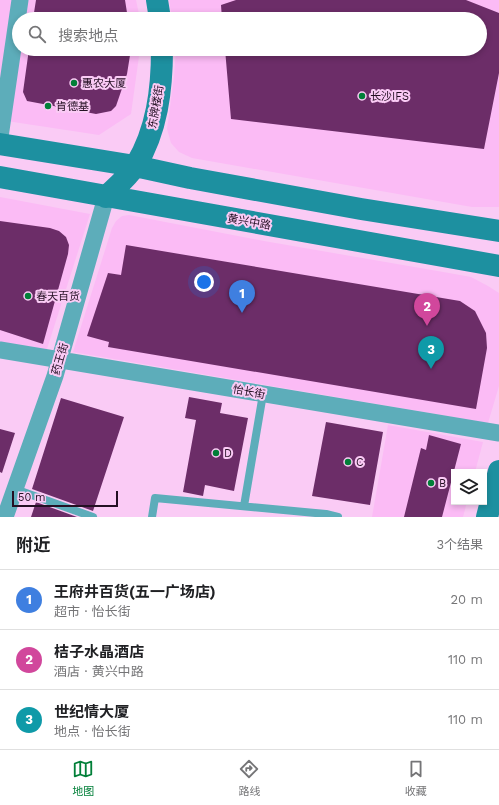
<!DOCTYPE html>
<html lang="zh">
<meta charset="utf-8">
<style>
body{margin:0;font-family:"Work Sans","Noto Sans SC",sans-serif;background:#f2f2f2;color:#202124}
.controls{position:absolute;right:12px;bottom:12px;display:grid;overflow:hidden;border-radius:0px;box-shadow:0 2px 6px #0003}
.controls button{width:36px;height:36px;display:grid;place-items:center;padding:0;border:0;border-bottom:1px solid #e0e0e0;background:#fff;color:#202124;font:20px sans-serif}
.scale{position:absolute;left:12px;bottom:10px;width:106px;box-sizing:border-box;padding-left:4px;border:2px solid #241023;border-top:0;font-size:11px;line-height:14px;white-space:nowrap;color:#241023;-webkit-text-stroke:3px #facbf5;paint-order:stroke}
.you{position:absolute;left:204px;top:282px;width:14px;height:14px;margin:-10px;border:3px solid #fff;border-radius:50%;background:#1a73e8;box-shadow:0 0 0 6px #1a73e833}
.badge{display:grid;place-items:center;width:26px;height:26px;border-radius:50%;background:#017f38;color:#fff;font-size:13px;font-weight:700}
.pin{position:absolute;translate:-50% -33px;filter:drop-shadow(0 1px 2px #0008)}
.pin::after{content:'';position:absolute;top:21px;width:14px;height:12px;background:inherit;clip-path:polygon(0 0,100% 0,50% 100%)}
.list{margin:0;padding:0;list-style:none}
h2{display:flex;justify-content:space-between;align-items:center;height:52px;margin:0;padding:0 16px;font-size:17px}
h2 small{font-size:13px;font-weight:400;color:#757577}
.list li{display:grid;grid-template-columns:26px 1fr auto;gap:12px;align-items:center;box-sizing:border-box;height:60px;padding:0 16px;border-top:1px solid #e0e0e0}
.list b{display:block;font-size:15px;white-space:nowrap}
.list p{margin:0;font-size:13px;white-space:nowrap;color:#757577}
.list em{font-size:13px;font-style:normal;color:#757577}
.icon{flex:none;width:22px;height:22px;fill:none;stroke:currentColor;stroke-width:2;stroke-linecap:round;stroke-linejoin:round}
.map{position:relative;flex:none;width:499px;height:517px;overflow:hidden}
.search{position:absolute;background:#fff;box-shadow:0 2px 6px #0003;left:12px;right:12px;top:12px;height:44px;display:flex;align-items:center;gap:10px;box-sizing:border-box;padding:0 14px;border-radius:22px;color:#757577;font-size:15px}
.sheet{height:232px;background:#fff}
nav{display:flex;justify-content:space-around;align-items:center;box-sizing:border-box;height:56px;border-top:1px solid #e0e0e0;background:#fff;font-size:11px;color:#757577}
nav a{display:grid;justify-items:center;gap:2px}
nav .on{color:#017f38}
.map>svg:first-child{display:block}
.built{fill:#fbbbf5}
.building{fill:#6c2d68}
.lines{fill:none;stroke-linecap:round;stroke-linejoin:round}
.lane{stroke:#5dadba;stroke-width:8}
.street{stroke:#5dadba;stroke-width:17}
.secondary{stroke:#1d90a0;stroke-width:22}
.poi-dot{fill:#017f38;stroke:#facbf5;stroke-width:1.5}
.labels{text-anchor:middle;dominant-baseline:central;stroke-width:4;stroke-linejoin:round;paint-order:stroke}
.poi-label{font-size:11px;fill:#241023;stroke:#facbf5;text-anchor:start}
.street-label{font-size:11px;fill:#241023;stroke:#facbf5}
</style>
<div class="map">
<svg width="499" height="517" viewBox="0 0 499 517">
<rect width="100%" height="100%" fill="#facbf5"/>
<path class="built" d="M0,0H136L140,19H19V49H140L131,114L99,135L0,120Z
M169,0H499V207H472L192,158L179,152L171,143L167,129L174,77L176,49H480V19H172Z
M0,197L90,214L46,352L0,342Z
M129,215L264,241L449,273L471,277L488,286L499,293V386L488,423L73,352L112,228L116,221L122,216Z
M388,425L483,442L475,472H454V502H467L463,517H372Z"/>
<path class="building" d="M36,0H125L128,19H33Z
M236,0H466L499,13V73L484,149L231,119L225,49H480V19H222L221,5Z
M29,49H131L127,74L116,106L111,111L96,114L27,101L23,92Z
M0,221L50,228L59,231L66,237L69,245L68,254L43,344L0,330Z
M126,245L460,301L475,311L486,333L487,348L476,409L108,347L109,342L87,336L108,273L121,275Z
M189,397L222,403L220,413L248,418L234,491L205,485L203,496L183,492L196,420L185,418Z
M61,398L124,417L93,511L32,489Z
M326,422L383,432L370,505L312,496Z
M0,429L15,433L2,473L0,472Z
M429,435L461,444L442,517H404L421,448L426,450Z
M36,502L77,517H31Z"/>
<g class="lines">
<path class="lane" d="M15,489L93,517
M244,506L263,394
M152,517L155,498L326,514L338,517"/>
<path class="street" d="M0,137L20,0
M0,350L499,433
M5,517L55,376L106,197"/>
<path class="secondary" d="M157,0L160,19
M0,144L135,166L190,178L361,209L499,231
M0,177L499,266
M106,197C116,187 128,177 136,165C157,130 162,90 162,49
M487,517L499,471"/>
</g>
<g class="poi-dot">
<circle cx="74" cy="83" r="4"/>
<circle cx="362" cy="96" r="4"/>
<circle cx="48" cy="106" r="4"/>
<circle cx="28" cy="296" r="4"/>
<circle cx="216" cy="453" r="4"/>
<circle cx="348" cy="462" r="4"/>
<circle cx="431" cy="483" r="4"/>
</g>
<g class="labels">
<g class="poi-label">
<text x="82" y="83">惠农大厦</text>
<text x="370" y="96">长沙IFS</text>
<text x="56" y="106">肯德基</text>
<text x="36" y="296">春天百货</text>
<text x="224" y="453">D</text>
<text x="356" y="462">C</text>
<text x="439" y="483">B</text>
</g>
<g class="street-label">
<text transform="translate(156 107) rotate(-80)">东牌楼街</text>
<text transform="translate(249 222) rotate(10)">黄兴中路</text>
<text transform="translate(60 359) rotate(-74)">药王街</text>
<text transform="translate(249 392) rotate(10)">怡长街</text>
</g>
</g>
</svg>
<div class="controls">
<button><svg class="icon" aria-label="layers" viewBox="0 0 24 24"><path d="M12 4l9 5-9 5-9-5zM3 14l9 5 9-5"/></svg></button>
</div>
<div class="scale">50 m</div>
<div class="you"></div>
<div class="pin badge" style="left:242px;top:313px;background:#3f7fe0">1</div>
<div class="pin badge" style="left:427px;top:326px;background:#d1479c">2</div>
<div class="pin badge" style="left:431px;top:369px;background:#0f9aa8">3</div>
<div class="search"><svg class="icon" aria-label="search" viewBox="0 0 24 24"><circle cx="10" cy="10" r="6"/><path d="M15 15l6 6"/></svg>搜索地点</div>
</div>
<section class="sheet">
<h2>附近<small>3个结果</small></h2>
<ul class="list">
<li><span class="badge" style="background:#3f7fe0">1</span><div><b>王府井百货(五一广场店)</b><p>超市 · 怡长街</p></div><em>20 m</em></li>
<li><span class="badge" style="background:#d1479c">2</span><div><b>桔子水晶酒店</b><p>酒店 · 黄兴中路</p></div><em>110 m</em></li>
<li><span class="badge" style="background:#0f9aa8">3</span><div><b>世纪情大厦</b><p>地点 · 怡长街</p></div><em>110 m</em></li>
</ul>
</section>
<nav>
<a class="on"><svg class="icon" aria-label="map" viewBox="0 0 24 24"><path d="M3 6l6-2 6 2 6-2v14l-6 2-6-2-6 2zM9 4v14M15 6v14"/></svg>地图</a>
<a><svg class="icon" aria-label="directions" viewBox="0 0 24 24"><path d="M12 3l9 9-9 9-9-9zM9 14v-3h6M13 9l2 2-2 2"/></svg>路线</a>
<a><svg class="icon" aria-label="saved" viewBox="0 0 24 24"><path d="M7 4h10v16l-5-4-5 4z"/></svg>收藏</a>
</nav>
